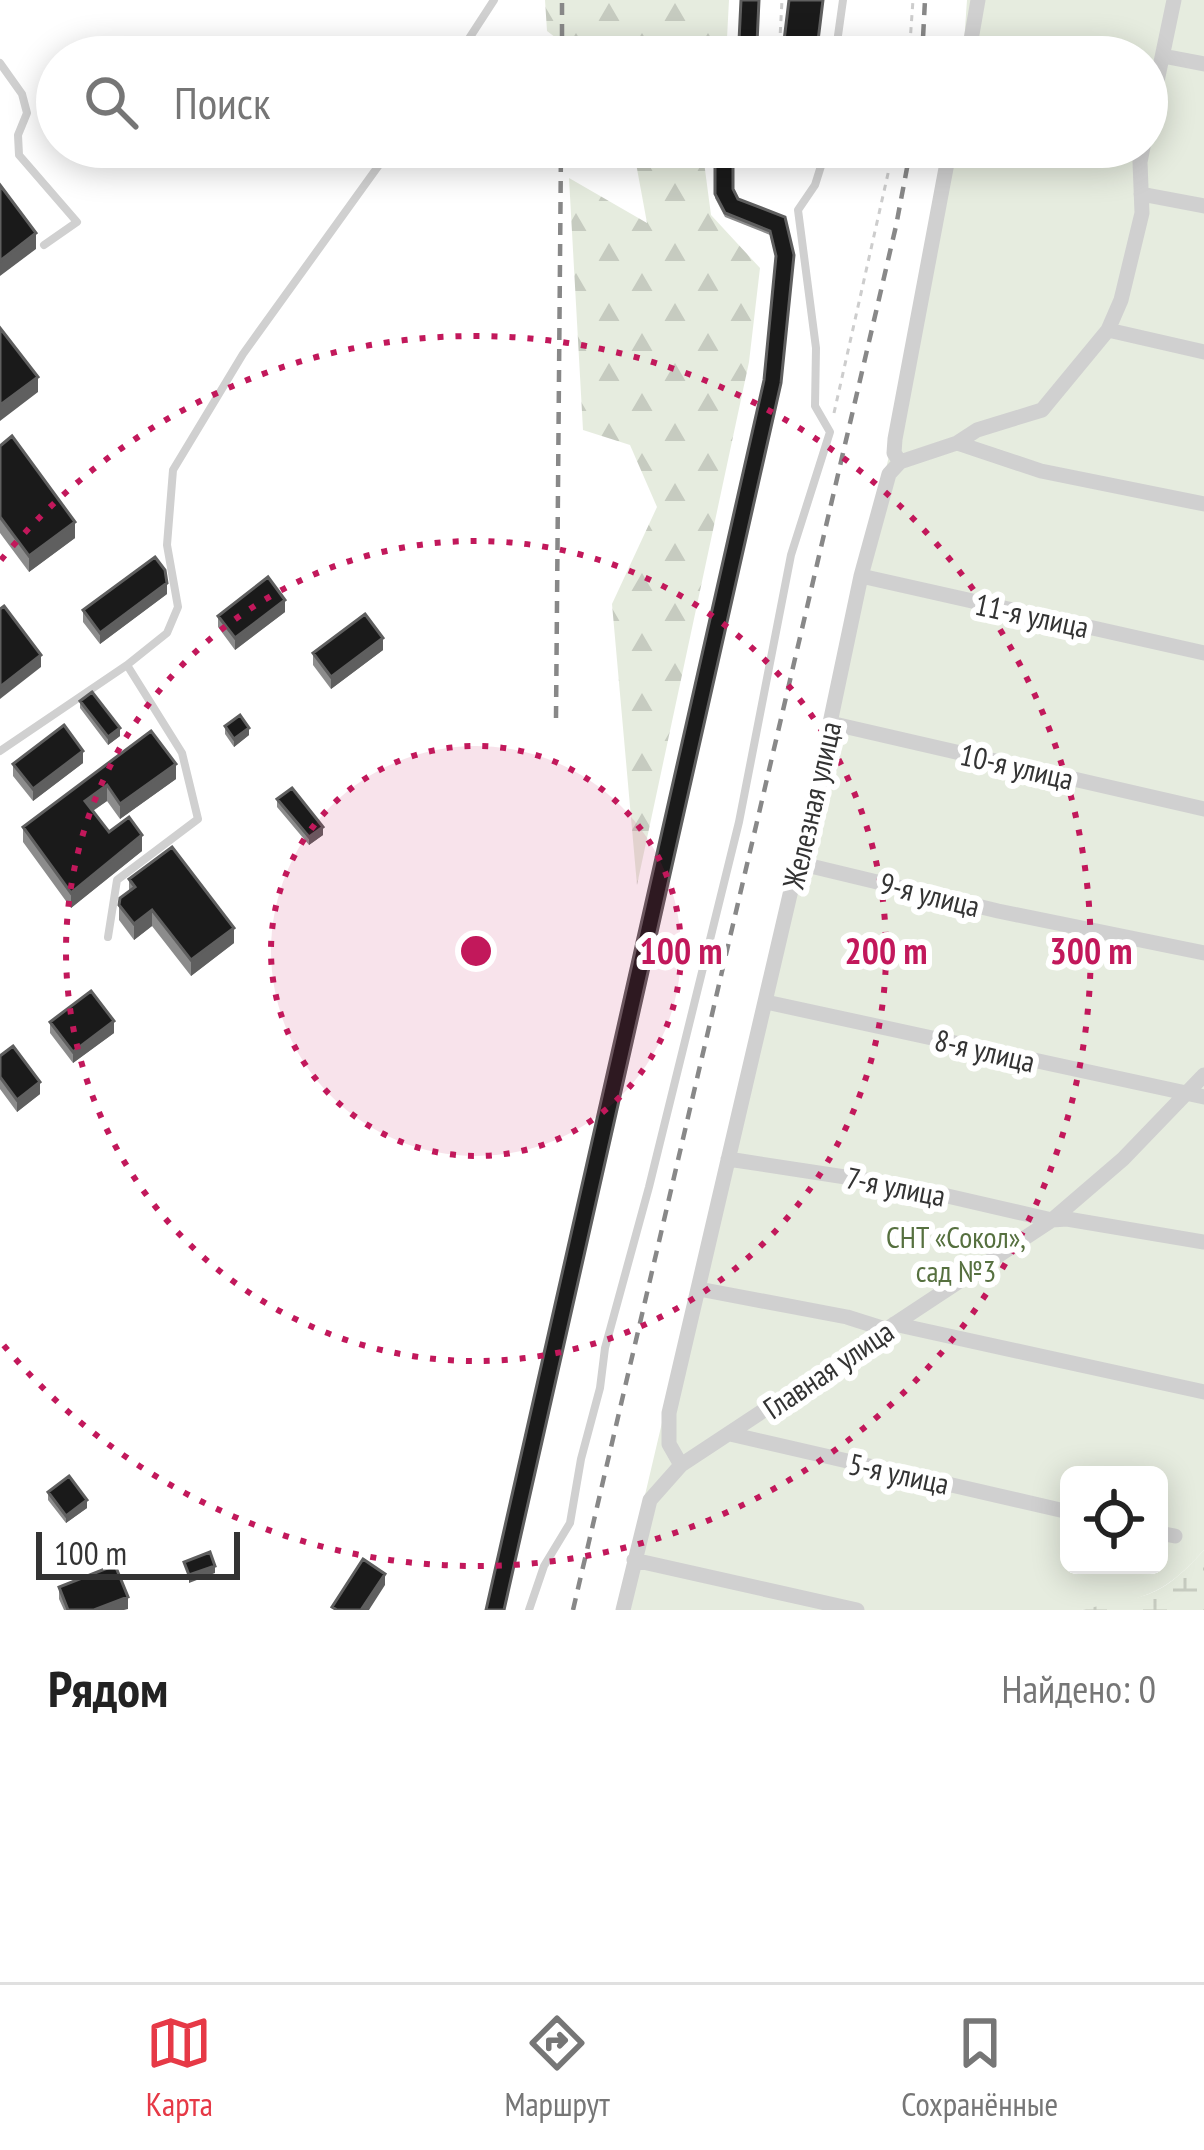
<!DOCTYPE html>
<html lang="ru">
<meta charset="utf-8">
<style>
body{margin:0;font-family:"PT Sans Narrow",sans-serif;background:#f6f6f6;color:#222}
.controls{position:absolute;right:36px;bottom:36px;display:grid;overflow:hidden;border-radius:18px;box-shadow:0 6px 30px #0003}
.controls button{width:108px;height:108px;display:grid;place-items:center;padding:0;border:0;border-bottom:3px solid #e0e0e0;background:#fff;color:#222;font:60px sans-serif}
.scale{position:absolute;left:36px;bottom:30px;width:204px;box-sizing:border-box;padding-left:12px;border:6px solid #333;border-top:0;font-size:33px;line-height:42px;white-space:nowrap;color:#333;-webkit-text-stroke:9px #fff;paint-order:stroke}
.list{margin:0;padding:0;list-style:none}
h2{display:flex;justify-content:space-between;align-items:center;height:156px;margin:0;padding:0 48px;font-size:51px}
h2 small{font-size:39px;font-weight:400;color:#767676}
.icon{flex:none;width:66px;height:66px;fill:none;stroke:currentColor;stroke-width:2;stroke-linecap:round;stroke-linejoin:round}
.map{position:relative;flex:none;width:1204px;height:1610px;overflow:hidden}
.search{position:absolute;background:#fff;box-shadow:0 6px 30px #0003;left:36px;right:36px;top:36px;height:132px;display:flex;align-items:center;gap:30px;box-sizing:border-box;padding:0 42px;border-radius:66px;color:#767676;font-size:45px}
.sheet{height:372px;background:#fff}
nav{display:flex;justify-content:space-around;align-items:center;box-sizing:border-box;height:168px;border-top:3px solid #e0e0e0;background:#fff;font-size:33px;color:#767676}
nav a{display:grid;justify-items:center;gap:6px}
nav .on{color:#e63946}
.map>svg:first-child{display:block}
.green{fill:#e6ecdf;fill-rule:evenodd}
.forest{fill:url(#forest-firs)}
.wetland{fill:url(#wetland-marsh)}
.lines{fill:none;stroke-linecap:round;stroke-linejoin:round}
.path{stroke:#cdcdcd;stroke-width:3;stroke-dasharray:6 6;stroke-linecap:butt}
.lane{stroke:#d0d0d0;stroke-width:8}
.street{stroke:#d0d0d0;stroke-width:15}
.rail{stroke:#888;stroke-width:4.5;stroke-dasharray:12 9;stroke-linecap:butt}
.wall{fill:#8c8c8c}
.shaded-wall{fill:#5f5f5f}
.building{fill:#1a1a1a;stroke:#5f5f5f;stroke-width:3}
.ring{fill:none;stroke:#c2185b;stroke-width:6;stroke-dasharray:6 12}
.labels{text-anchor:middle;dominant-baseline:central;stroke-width:12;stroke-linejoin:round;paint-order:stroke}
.street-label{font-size:30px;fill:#333;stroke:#fff}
.park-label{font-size:30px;fill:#56703f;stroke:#fff}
.centre{fill:#c2185b;stroke:#fff;stroke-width:6}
.ring-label{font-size:36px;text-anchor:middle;font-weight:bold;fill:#c2185b;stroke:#fff;stroke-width:12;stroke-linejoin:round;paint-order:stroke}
</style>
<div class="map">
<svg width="1204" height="1610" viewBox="0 0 1204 1610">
<defs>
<pattern id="forest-firs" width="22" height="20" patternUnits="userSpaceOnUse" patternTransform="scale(3)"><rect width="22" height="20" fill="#e6ecdf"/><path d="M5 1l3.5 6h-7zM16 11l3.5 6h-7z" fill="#c6cbc0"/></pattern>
<pattern id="wetland-marsh" width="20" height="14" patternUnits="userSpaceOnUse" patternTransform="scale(3)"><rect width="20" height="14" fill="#e6ecdf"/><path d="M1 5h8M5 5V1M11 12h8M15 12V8" fill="none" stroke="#c6cbc0"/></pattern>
</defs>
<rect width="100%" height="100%" fill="#fff"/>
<path class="green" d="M967,0H1204V1550C1161,1598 1143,1598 1082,1610H618L927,294L951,147H1147V57H963ZM1069,1475H1159V1565H1069Z"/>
<path class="forest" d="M545,0H729L726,57H581L547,31Z
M633,147H702L711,215L760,268L749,362L637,885L612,604L657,507L630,445L583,430L569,178L647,223Z"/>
<path class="wetland" d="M1204,1550V1610H1082C1146,1594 1156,1603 1204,1550Z"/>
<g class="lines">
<path class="path" d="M779,57L782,0
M909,57L913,0
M758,161L761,147
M834,413L894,147"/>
<path class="lane" d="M457,57L494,0
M835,57L843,0
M0,63L22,94L27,113L18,135L19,155L77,222L44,245
M0,751L127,665
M108,937L117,880L198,819L182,753L127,665L167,633L178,607L167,545L173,470L243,354L392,147
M529,1610L544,1566L570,1523L581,1459L600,1388L605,1348L649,1187L739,822L791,555L830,432L815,406L816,348L798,210L815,185L827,147"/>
<path class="street" d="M1163,56L1204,64
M968,57L978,0
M1147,129L1174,0
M1141,194L1204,206
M1108,330L1204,352
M957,443L977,430L1042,410L1108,330L1121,300L1142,213L1140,162L1143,147
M900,462L957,443L1041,471L1204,504
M861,576L1204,653
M830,723L1204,809
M798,863L998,911L1204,953
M766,1002L1204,1097
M728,1159L904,1186L1052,1220L1067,1219L1204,1242
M699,1289L847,1317L885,1329
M894,1324L1204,1392
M730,1434L1069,1512
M681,1465L669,1444V1413L830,723L861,576L889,474L900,462L894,453L895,439L950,147
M1159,1533L1175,1536
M634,1560L857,1610
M623,1610L650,1500L681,1465L1052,1220L1123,1159L1204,1075"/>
<path class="rail" d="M562,57V0
M922,57L925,0
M556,718L561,147
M573,1610L896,226L911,147"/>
</g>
<path class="wall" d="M715,147L732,155L733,189L738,199L794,255L764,380L776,259L770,235L725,217L715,198Z
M0,446L75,538L29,572L0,533Z
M167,594L100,644L83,622V610Z
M285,612L235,650L218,627V616Z
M383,650L331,689L313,665V653Z
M80,701L120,736L108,745L80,708Z
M225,726L249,735L234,747L225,734Z
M151,731L176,779L120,819L107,801L93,811L109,832L142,851L71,908L23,842V827Z
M83,763L33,801L13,776V764Z
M277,799L323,835L309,845L277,807Z
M129,879L234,943L191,976L152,926L134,940L119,920V905L129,891Z
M50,1022L114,1033L73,1063L50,1033Z
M0,1056L40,1094L17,1112L0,1089Z
M48,1492L87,1508L66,1523L48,1500Z
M59,1587L128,1609L64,1610L59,1599Z"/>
<path class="shaded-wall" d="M36,233V249L0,276V261Z
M38,377V392L0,421V405Z
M75,522V538L29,572V556Z
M167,583V594L100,644V633Z
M285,600V612L235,650V638Z
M383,638V650L331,689V677Z
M41,655V667L0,699V687Z
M120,728V736L108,745V737Z
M249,728V735L234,747V739Z
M83,751V763L33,801V789Z
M176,764V779L120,819V804Z
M107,785V801L85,816V801Z
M323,827V835L309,845V837Z
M142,835V851L71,908V893Z
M152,910V926L134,940V924Z
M234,928V943L191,976V960Z
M114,1021V1033L73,1063V1052Z
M40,1082V1094L17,1112V1100Z
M87,1500V1508L66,1523V1516Z
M215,1566V1573L189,1583V1575Z
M385,1574V1585L369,1610H361Z
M128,1597V1609L124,1610H94Z"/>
<path class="building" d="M741,0H759L757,43L753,57H735L739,41Z
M789,0H823L816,57H782Z
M715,147H733V189L738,199L785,217L794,255L781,383L504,1610H486L764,380L776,256L770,231L725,213L715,194Z
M787,147H801L799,159L786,157Z
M0,185L36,233L0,261Z
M0,328L38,377L0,405Z
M12,436L75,522L29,556L0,517V446Z
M155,557L165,570L167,583L100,633L83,610Z
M268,577L285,600L235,638L218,616Z
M4,606L41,655L0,687V609Z
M365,614L383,638L331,677L313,653Z
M92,692L120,728L108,737L80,701Z
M240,715L249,728L234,739L225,726Z
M64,725L83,751L33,789L13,764Z
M151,731L176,764L120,804L107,785L85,801L109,832L129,817L142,835L71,893L23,827Z
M292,788L323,827L309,837L277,799Z
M172,847L234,928L191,960L152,910L134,924L119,905L120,898L135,887L129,879Z
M91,991L114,1021L73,1052L50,1022Z
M13,1046L40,1082L17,1100L0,1077V1056Z
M69,1476L87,1500L66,1516L48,1492Z
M210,1552L215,1566L189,1575L184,1562Z
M363,1559L385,1574L361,1610H337L332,1607Z
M115,1565L128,1597L94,1610H68L59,1587Z"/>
<circle cx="476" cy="951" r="205" fill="#c2185b" fill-opacity=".12"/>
<g class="ring">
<circle cx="476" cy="951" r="205"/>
<circle cx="476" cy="951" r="410"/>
<path d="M1 560A615 615 0 1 1 1 1342"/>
</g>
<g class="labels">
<g class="street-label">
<text transform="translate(1032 615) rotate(12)">11-я улица</text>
<text transform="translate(1017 766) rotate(13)">10-я улица</text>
<text transform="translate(811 805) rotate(-77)">Железная улица</text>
<text transform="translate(930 894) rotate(14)">9-я улица</text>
<text transform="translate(985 1050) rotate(13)">8-я улица</text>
<text transform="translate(896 1186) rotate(11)">7-я улица</text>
<text transform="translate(828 1369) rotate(-34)">Главная улица</text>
<text transform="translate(899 1473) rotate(12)">5-я улица</text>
</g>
<g class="park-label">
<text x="956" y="1236">СНТ «Сокол»,<tspan x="956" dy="34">сад №3</tspan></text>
</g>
</g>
<circle cx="476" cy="951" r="18" class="centre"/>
<g class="ring-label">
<text x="681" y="964">100 m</text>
<text x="886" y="964">200 m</text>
<text x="1091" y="964">300 m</text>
</g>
</svg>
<div class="controls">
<button><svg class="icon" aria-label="locate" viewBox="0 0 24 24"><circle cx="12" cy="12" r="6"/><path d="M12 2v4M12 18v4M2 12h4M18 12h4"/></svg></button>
</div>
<div class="scale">100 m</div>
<div class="search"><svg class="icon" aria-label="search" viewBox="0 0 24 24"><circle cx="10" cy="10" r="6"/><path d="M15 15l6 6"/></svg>Поиск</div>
</div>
<section class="sheet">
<h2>Рядом<small>Найдено: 0</small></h2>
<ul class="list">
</ul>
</section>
<nav>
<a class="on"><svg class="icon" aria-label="map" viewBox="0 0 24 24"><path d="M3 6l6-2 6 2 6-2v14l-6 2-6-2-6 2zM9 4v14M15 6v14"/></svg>Карта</a>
<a><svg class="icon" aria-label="directions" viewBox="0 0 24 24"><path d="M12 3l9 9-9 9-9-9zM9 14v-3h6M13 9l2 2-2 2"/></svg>Маршрут</a>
<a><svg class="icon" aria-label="saved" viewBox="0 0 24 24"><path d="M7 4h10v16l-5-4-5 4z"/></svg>Сохранённые</a>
</nav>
